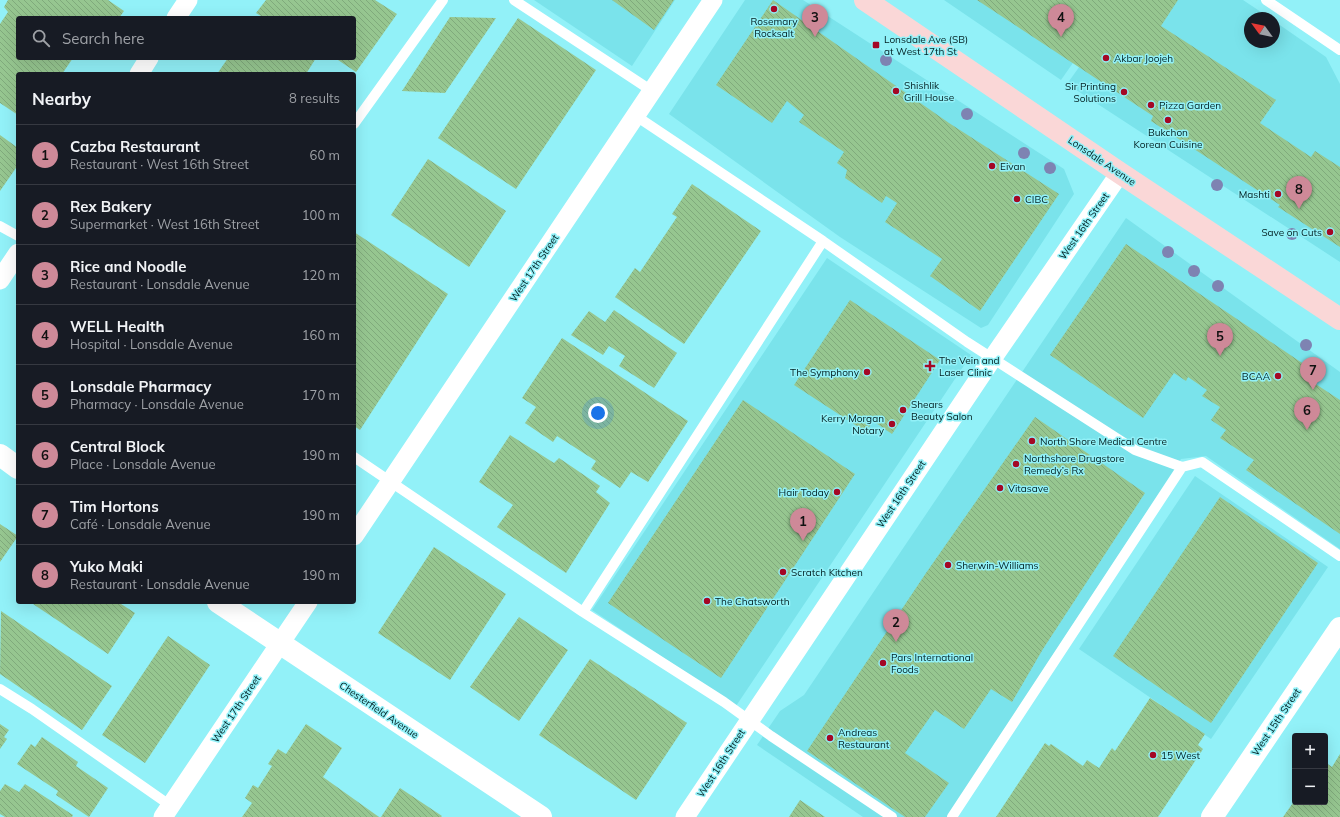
<!DOCTYPE html>
<meta charset="utf-8">
<style>
body{margin:0;font-family:Mulish,sans-serif;background:#242831;color:#f1f3f6}
.controls{position:absolute;right:12px;bottom:12px;display:grid;overflow:hidden;border-radius:4px;box-shadow:0 4px 16px #0002}
.controls button{width:36px;height:36px;display:grid;place-items:center;padding:0;border:0;border-bottom:1px solid #363941;background:#171b24;color:#f1f3f6;font:20px sans-serif}
.compass{position:absolute;left:1244px;top:12px;width:36px;height:36px;border-radius:50%;background:#171b24;box-shadow:0 4px 16px #0002;rotate:303deg}
.you{position:absolute;left:598px;top:413px;width:14px;height:14px;margin:-10px;border:3px solid #fff;border-radius:50%;background:#1a73e8;box-shadow:0 0 0 6px #1a73e833}
.badge{display:grid;place-items:center;width:26px;height:26px;border-radius:50%;background:#ce8998;color:#111;font-size:13px;font-weight:700}
.pin{position:absolute;translate:-50% -33px;filter:drop-shadow(0 1px 2px #0008)}
.pin::after{content:'';position:absolute;top:21px;width:14px;height:12px;background:inherit;clip-path:polygon(0 0,100% 0,50% 100%)}
.list{margin:0;padding:0;list-style:none}
h2{display:flex;justify-content:space-between;align-items:center;height:52px;margin:0;padding:0 16px;font-size:17px}
h2 small{font-size:13px;font-weight:400;color:#9ea1a6}
.list li{display:grid;grid-template-columns:26px 1fr auto;gap:12px;align-items:center;box-sizing:border-box;height:60px;padding:0 16px;border-top:1px solid #363941}
.list b{display:block;font-size:15px;white-space:nowrap}
.list p{margin:0;font-size:13px;white-space:nowrap;color:#9ea1a6}
.list em{font-size:13px;font-style:normal;color:#9ea1a6}
.icon{flex:none;width:22px;height:22px;fill:none;stroke:currentColor;stroke-width:2;stroke-linecap:round;stroke-linejoin:round}
.map{position:relative;flex:none;width:1340px;height:817px;overflow:hidden}
.search{position:absolute;background:#171b24;box-shadow:0 4px 16px #0002;left:16px;top:16px;width:340px;height:44px;display:flex;align-items:center;gap:10px;box-sizing:border-box;padding:0 14px;border-radius:4px;color:#9ea1a6;font-size:15px}
.panel{position:absolute;background:#171b24;box-shadow:0 4px 16px #0002;left:16px;top:72px;width:340px;height:532px;border-radius:4px}
.map>svg:first-child{display:block}
.built{fill:#7ae3eb}
.building{fill:url(#building-back-hatch)}
.lines{fill:none;stroke-linecap:round;stroke-linejoin:round}
.service{stroke:#fff;stroke-width:10}
.minor{stroke:#fff;stroke-width:19}
.tertiary{stroke:#fff;stroke-width:22}
.secondary{stroke:#fad7d7;stroke-width:22}
.tree{fill:#7e83b2}
.poi-dot{fill:#a40825;stroke:#92f1f8;stroke-width:1.5}
.labels{text-anchor:middle;dominant-baseline:central;stroke-width:3;stroke-linejoin:round;paint-order:stroke}
.poi-label{font-size:10px;fill:#001e20;stroke:#92f1f8;text-anchor:start}
.street-label{font-size:10px;fill:#001e20;stroke:#92f1f8}
</style>
<div class="map">
<svg width="1340" height="817" viewBox="0 0 1340 817">
<defs>
<pattern id="building-back-hatch" width="6" height="6" patternUnits="userSpaceOnUse"><rect width="6" height="6" fill="#96c690"/><path d="M-1 5l2 2M0 0l6 6M5-1l2 2" fill="none" stroke="#80aa7c"/></pattern>
</defs>
<rect width="100%" height="100%" fill="#92f1f8"/>
<path class="built" d="M534,0H675L632,66Z
M745,0H803L1064,169L1074,194L988,325L981,328L840,237L669,114Z
M944,0H1117L1061,80Z
M1127,0H1243L1270,18H1250V42H1274V21L1326,57L1340,84V262L1067,84Z
M1126,218L1340,372V549L1206,456L1181,459L947,817H863L757,745L780,711L804,695Z
M827,258L971,355L736,706L592,610Z
M1195,476L1328,567L1211,739L1079,649Z"/>
<path class="building" d="M8,0H108L124,11L119,18H18V58H73L62,74H18V115L0,103V24L8,12L4,7Z
M266,0H375L397,14L356,72L335,58H354V18H264L256,13Z
M612,0H674L654,30Z
M773,0L949,123L1059,194L980,311L930,276L942,259L885,222L897,203L886,196L882,203L845,178L847,170L837,163L844,152L799,122L804,115L787,101L772,123L716,85Z
M977,0H1178L1161,26L1276,100L1260,123L1311,157L1315,151L1340,167V247L1278,207L1280,205L1151,121L1153,116Z
M450,17L496,18L445,93L402,91Z
M518,18L596,70L516,189L438,138Z
M228,58H316L306,74H217Z
M0,135L18,148V165L0,191Z
M428,159L506,211L469,267L391,215Z
M692,184L761,231L684,344L615,297L635,268L640,272L677,217L672,214Z
M354,232L448,294L360,430L354,426Z
M1126,244L1314,371L1308,379L1340,400V534L1246,470L1254,460L1220,438L1226,430L1211,420L1220,407L1202,396L1207,390L1188,377L1186,381L1174,373L1143,418L1050,355Z
M850,300L940,360L892,434L873,421L866,432L794,385Z
M614,310L677,353L654,388L619,366L625,356L609,346L603,355L571,335L589,311L605,322Z
M562,338L688,421L648,482L631,472L620,488L591,469L596,461L557,436L553,442L525,423L536,407L522,398Z
M743,400L855,474L721,678L608,603Z
M1035,417L1145,493L1043,649L1012,702L991,689L964,729L935,710L905,753L949,783L925,817H905L807,751L926,573Z
M510,435L554,463L559,458L600,486L596,492L610,503L566,573L497,527L513,505L479,482Z
M1220,497L1318,563L1211,723L1113,656Z
M0,524L18,536L0,562Z
M434,547L506,594L450,680L378,633Z
M30,602H118L135,613L108,654Z
M1,611L112,686L82,730L0,674Z
M519,617L568,650L519,721L470,687Z
M168,636L210,665L145,763L102,735Z
M590,659L687,723L636,800L539,735Z
M1150,698L1205,734L1198,745L1203,749L1158,817H996L1045,743L1049,746L1051,744L1083,766L1087,760L1099,768L1112,748L1115,751Z
M0,724L9,730L4,737L7,739L0,749Z
M306,724L342,748L323,777L379,817H242L252,803L245,798L253,785L258,788L272,766L268,764L278,749L286,754Z
M42,737L78,762L76,766L108,788L89,817L56,795L58,791L17,764L31,744L35,747Z
M1340,754V817H1283L1295,800V802H1325V762L1332,767Z
M5,784L19,792L25,784L73,815L72,817H5L0,814V791Z
M400,788L442,816L441,817H381Z
M800,800L825,817H789Z"/>
<g class="lines">
<path class="service" d="M514,0L652,91
M1266,0L1340,50
M636,116L823,241L967,342L1135,450L1182,467L1202,462L1340,556
M354,124L443,0
M0,226L18,236
M354,457L583,612L724,702L771,736L892,817
M583,612L823,241
M0,689L32,709L171,806
M952,817L1182,467"/>
<path class="minor" d="M176,18L188,0
M139,74L149,58
M0,280L18,253
M354,536L713,0
M163,817L308,602
M685,817L992,359L1120,173"/>
<path class="tertiary" d="M0,455L18,468
M218,602L541,817
M1212,817L1340,628"/>
<path class="secondary" d="M865,0L1120,173L1340,319"/>
</g>
<g class="tree">
<circle cx="818" cy="14" r="6"/>
<circle cx="886" cy="60" r="6"/>
<circle cx="967" cy="114" r="6"/>
<circle cx="1024" cy="153" r="6"/>
<circle cx="1050" cy="168" r="6"/>
<circle cx="1217" cy="185" r="6"/>
<circle cx="1292" cy="234" r="6"/>
<circle cx="1168" cy="252" r="6"/>
<circle cx="1194" cy="271" r="6"/>
<circle cx="1218" cy="286" r="6"/>
<circle cx="1306" cy="345" r="6"/>
</g>
<g class="poi-dot">
<circle cx="774" cy="9" r="4"/>
<rect x="872" y="41" width="8" height="8" rx="2"/>
<circle cx="1106" cy="58" r="4"/>
<circle cx="896" cy="91" r="4"/>
<circle cx="1124" cy="92" r="4"/>
<circle cx="1151" cy="105" r="4"/>
<circle cx="1168" cy="120" r="4"/>
<circle cx="992" cy="166" r="4"/>
<circle cx="1278" cy="194" r="4"/>
<circle cx="1017" cy="199" r="4"/>
<circle cx="1330" cy="232" r="4"/>
<path d="M928 360h4v4h4v4h-4v4h-4v-4h-4v-4h4z"/>
<circle cx="867" cy="372" r="4"/>
<circle cx="1278" cy="376" r="4"/>
<circle cx="903" cy="410" r="4"/>
<circle cx="892" cy="424" r="4"/>
<circle cx="1032" cy="441" r="4"/>
<circle cx="1016" cy="464" r="4"/>
<circle cx="1000" cy="488" r="4"/>
<circle cx="837" cy="492" r="4"/>
<circle cx="948" cy="565" r="4"/>
<circle cx="783" cy="572" r="4"/>
<circle cx="707" cy="601" r="4"/>
<circle cx="883" cy="663" r="4"/>
<circle cx="830" cy="738" r="4"/>
<circle cx="1153" cy="755" r="4"/>
</g>
<g class="labels">
<g class="poi-label">
<text x="774" y="21" text-anchor="middle">Rosemary<tspan x="774" dy="12">Rocksalt</tspan></text>
<text x="884" y="39">Lonsdale Ave (SB)<tspan x="884" dy="12">at West 17th St</tspan></text>
<text x="1114" y="58">Akbar Joojeh</text>
<text x="904" y="85">Shishlik<tspan x="904" dy="12">Grill House</tspan></text>
<text x="1116" y="86" text-anchor="end">Sir Printing<tspan x="1116" dy="12">Solutions</tspan></text>
<text x="1159" y="105">Pizza Garden</text>
<text x="1168" y="132" text-anchor="middle">Bukchon<tspan x="1168" dy="12">Korean Cuisine</tspan></text>
<text x="1000" y="166">Eivan</text>
<text x="1270" y="194" text-anchor="end">Mashti</text>
<text x="1025" y="199">CIBC</text>
<text x="1322" y="232" text-anchor="end">Save on Cuts</text>
<text x="939" y="360">The Vein and<tspan x="939" dy="12">Laser Clinic</tspan></text>
<text x="859" y="372" text-anchor="end">The Symphony</text>
<text x="1270" y="376" text-anchor="end">BCAA</text>
<text x="911" y="404">Shears<tspan x="911" dy="12">Beauty Salon</tspan></text>
<text x="884" y="418" text-anchor="end">Kerry Morgan<tspan x="884" dy="12">Notary</tspan></text>
<text x="1040" y="441">North Shore Medical Centre</text>
<text x="1024" y="458">Northshore Drugstore<tspan x="1024" dy="12">Remedy’s Rx</tspan></text>
<text x="1008" y="488">Vitasave</text>
<text x="829" y="492" text-anchor="end">Hair Today</text>
<text x="956" y="565">Sherwin-Williams</text>
<text x="791" y="572">Scratch Kitchen</text>
<text x="715" y="601">The Chatsworth</text>
<text x="891" y="657">Pars International<tspan x="891" dy="12">Foods</tspan></text>
<text x="838" y="732">Andreas<tspan x="838" dy="12">Restaurant</tspan></text>
<text x="1161" y="755">15 West</text>
</g>
<g class="street-label">
<text transform="translate(1102 161) rotate(34)">Lonsdale Avenue</text>
<text transform="translate(1084 226) rotate(-55)">West 16th Street</text>
<text transform="translate(534 268) rotate(-56)">West 17th Street</text>
<text transform="translate(901 494) rotate(-56)">West 16th Street</text>
<text transform="translate(236 709) rotate(-56)">West 17th Street</text>
<text transform="translate(379 710) rotate(34)">Chesterfield Avenue</text>
<text transform="translate(1276 722) rotate(-56)">West 15th Street</text>
<text transform="translate(721 763) rotate(-57)">West 16th Street</text>
</g>
</g>
</svg>
<div class="controls">
<button>+</button>
<button>−</button>
</div>
<svg class="compass" viewBox="-18 -18 36 36"><path d="M0-13l5 13h-10z" fill="#e53935"/><path d="M0 13l5-13h-10z" fill="#9ea1a6"/></svg>
<div class="you"></div>
<div class="pin badge" style="left:803px;top:541px">1</div>
<div class="pin badge" style="left:896px;top:642px">2</div>
<div class="pin badge" style="left:815px;top:37px">3</div>
<div class="pin badge" style="left:1061px;top:37px">4</div>
<div class="pin badge" style="left:1220px;top:356px">5</div>
<div class="pin badge" style="left:1307px;top:430px">6</div>
<div class="pin badge" style="left:1313px;top:390px">7</div>
<div class="pin badge" style="left:1299px;top:209px">8</div>
<div class="search"><svg class="icon" aria-label="search" viewBox="0 0 24 24"><circle cx="10" cy="10" r="6"/><path d="M15 15l6 6"/></svg>Search here</div>
<section class="panel">
<h2>Nearby<small>8 results</small></h2>
<ul class="list">
<li><span class="badge">1</span><div><b>Cazba Restaurant</b><p>Restaurant · West 16th Street</p></div><em>60 m</em></li>
<li><span class="badge">2</span><div><b>Rex Bakery</b><p>Supermarket · West 16th Street</p></div><em>100 m</em></li>
<li><span class="badge">3</span><div><b>Rice and Noodle</b><p>Restaurant · Lonsdale Avenue</p></div><em>120 m</em></li>
<li><span class="badge">4</span><div><b>WELL Health</b><p>Hospital · Lonsdale Avenue</p></div><em>160 m</em></li>
<li><span class="badge">5</span><div><b>Lonsdale Pharmacy</b><p>Pharmacy · Lonsdale Avenue</p></div><em>170 m</em></li>
<li><span class="badge">6</span><div><b>Central Block</b><p>Place · Lonsdale Avenue</p></div><em>190 m</em></li>
<li><span class="badge">7</span><div><b>Tim Hortons</b><p>Café · Lonsdale Avenue</p></div><em>190 m</em></li>
<li><span class="badge">8</span><div><b>Yuko Maki</b><p>Restaurant · Lonsdale Avenue</p></div><em>190 m</em></li>
</ul>
</section>
</div>
